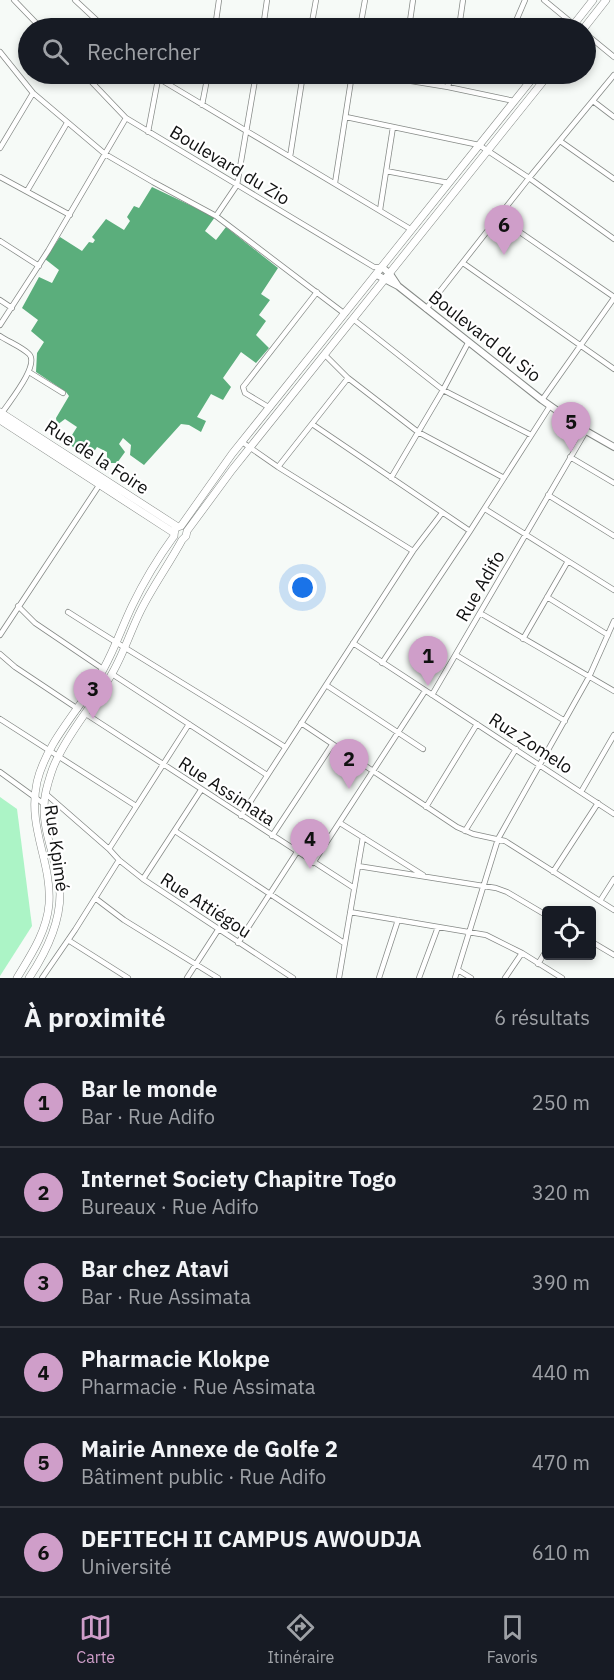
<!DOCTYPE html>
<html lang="fr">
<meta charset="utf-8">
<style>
body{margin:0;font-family:"IBM Plex Sans",sans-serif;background:#242831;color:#f1f3f6}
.controls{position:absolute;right:18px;bottom:18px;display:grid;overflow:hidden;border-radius:6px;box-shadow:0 3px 9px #0003}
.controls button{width:54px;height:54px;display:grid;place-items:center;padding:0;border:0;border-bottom:2px solid #363941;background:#171b24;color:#f1f3f6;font:30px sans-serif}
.you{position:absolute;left:303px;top:588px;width:21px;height:21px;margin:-15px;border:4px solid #fff;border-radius:50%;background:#1a73e8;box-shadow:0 0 0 9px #1a73e833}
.badge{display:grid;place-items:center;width:39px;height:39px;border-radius:50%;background:#cf9ec9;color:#111;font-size:20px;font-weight:700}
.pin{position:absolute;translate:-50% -50px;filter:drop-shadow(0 2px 3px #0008)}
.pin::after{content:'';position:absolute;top:32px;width:21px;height:18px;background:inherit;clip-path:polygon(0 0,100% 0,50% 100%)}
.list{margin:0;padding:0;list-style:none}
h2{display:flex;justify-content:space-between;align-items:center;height:78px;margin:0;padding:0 24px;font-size:26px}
h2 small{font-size:20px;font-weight:400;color:#9ea1a6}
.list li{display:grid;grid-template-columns:39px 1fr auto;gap:18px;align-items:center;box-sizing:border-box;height:90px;padding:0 24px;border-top:2px solid #363941}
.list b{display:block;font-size:22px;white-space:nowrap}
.list p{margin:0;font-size:20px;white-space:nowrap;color:#9ea1a6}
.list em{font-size:20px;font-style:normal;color:#9ea1a6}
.icon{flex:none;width:33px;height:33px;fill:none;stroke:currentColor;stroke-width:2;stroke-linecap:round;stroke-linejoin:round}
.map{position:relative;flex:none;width:614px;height:978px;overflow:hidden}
.search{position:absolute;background:#171b24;box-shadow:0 3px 9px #0003;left:18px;right:18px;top:18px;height:66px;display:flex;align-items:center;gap:15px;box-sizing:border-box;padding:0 21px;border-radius:33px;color:#9ea1a6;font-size:22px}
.sheet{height:618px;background:#171b24}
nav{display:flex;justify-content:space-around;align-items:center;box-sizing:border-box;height:84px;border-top:2px solid #363941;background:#171b24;font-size:16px;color:#9ea1a6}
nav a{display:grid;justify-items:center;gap:3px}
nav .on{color:#cf9ec9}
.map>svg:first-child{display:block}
.green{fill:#acf4c6}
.water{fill:#5bae7c}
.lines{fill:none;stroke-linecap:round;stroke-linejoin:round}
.minor-casing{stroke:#868a87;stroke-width:6}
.tertiary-casing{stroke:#868a87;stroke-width:8}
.secondary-casing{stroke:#868a87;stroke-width:8}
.minor{stroke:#fff;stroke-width:4.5}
.tertiary{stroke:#fff;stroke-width:6}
.secondary{stroke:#fff;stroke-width:7}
.labels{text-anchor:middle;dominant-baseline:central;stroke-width:4.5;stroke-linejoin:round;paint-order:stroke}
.street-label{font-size:18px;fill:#0f1010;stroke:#fff}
</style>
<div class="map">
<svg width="614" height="978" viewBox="0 0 614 978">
<rect width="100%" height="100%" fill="#f6faf7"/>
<path class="green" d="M0,797L17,809L32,926L0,976Z"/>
<path class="water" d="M152,187L215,217L205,231L216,240L226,227L278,268L261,294L270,300L259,315L266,321L256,335L269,348L256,363L241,352L223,378L231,387L223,400L211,394L197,417L206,421L201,432L189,425L181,424L144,465L130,455L131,445L123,438L119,444L125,452L117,463H107V452L97,447L90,458L67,443L77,427L65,419L57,425L56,418L69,396L66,392L36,372L37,353L44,342L31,331L38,320L22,308L39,277L52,283L59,270L45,259L60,237L82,251L89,242L93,243L95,240L92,237L106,219L124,230L130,221L127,217L134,206L139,208Z"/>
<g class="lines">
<g class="minor-casing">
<path id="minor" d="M14,0L41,28
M75,0L105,28
M544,0L578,28
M215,28L219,0
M263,28L267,0
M311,28L316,0
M360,28L365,0
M409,28L413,0
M459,28L463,0
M513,28L525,0
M586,34L614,57
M0,52L33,93L105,154L153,182L216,216L345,314
M84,74L126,118L374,267H381
M368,74L448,87L514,101
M158,78L412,230
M448,87L451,74
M593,101L614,117
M202,105L208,74
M346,117L479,145L529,178L614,239
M148,132L159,74
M560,141L614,179
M0,148L33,93
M290,157L303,74
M386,171L449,183
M0,177L70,215
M335,183L352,74
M27,191L67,123
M380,210L393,127
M216,216L237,185L256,74
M498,217L614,297
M0,241L39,266
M463,263L614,369
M0,300L12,308
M426,309L529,178L614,75
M353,319L443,390L531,435
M0,325L48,251L126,118
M0,336C9,342 22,347 29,354C40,365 9,402 2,413
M325,355L348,378L418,432L504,478
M29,372L63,393
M542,400L614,298
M270,408L245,393L243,387L317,292
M312,424L470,531
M242,442L278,467L413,551
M570,457L614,483
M278,467L348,378
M391,478L443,390L468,343
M548,495L614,536
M485,509L614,590
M547,597L608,635
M18,606L35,623L103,669
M68,612C140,658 213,701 285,747
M480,613L614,691
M0,635L100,484
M523,639L568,561
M353,643L614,814
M0,654L15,667L78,709
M456,655L565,721
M382,663L470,531L550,406
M112,674L267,775
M326,685L423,749
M432,695L586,431
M86,714L354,888
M0,719L136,806
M301,723L457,827L473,834L505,841L614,910
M0,772L44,804
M581,792L614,735
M46,794L109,849L119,860L143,879L293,978
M426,807L477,724
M241,816L413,551L442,513
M340,823L423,875
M175,831L344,943
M465,831L516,749
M272,836L332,745
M109,849L189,724
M313,863L425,691
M358,866L496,888L507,892L546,915
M553,872L598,803
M143,879L201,790
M95,898L124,920L218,978
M600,901L614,879
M350,912L486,935L522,953L562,978
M68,940L128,978
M592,942L614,955
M238,943L297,852
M538,964L546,951
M458,970L471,978
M42,978L75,930L119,860
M187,978L218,930
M339,978L363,837
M379,978L398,920
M419,978L438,927
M455,978L498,839L589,677L614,621
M505,978L522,953"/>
</g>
<g class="tertiary-casing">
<path id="tertiary" d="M383,268L390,274L398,286
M377,275L398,286L542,400L586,431L614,447"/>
</g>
<g class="secondary-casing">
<path id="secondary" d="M571,28L593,0
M584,28L606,0
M0,412L178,527
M0,420L174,533
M174,536L175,528L181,526L232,454L536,74
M17,978C31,955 47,931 49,904C52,861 27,828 37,782C47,740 83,706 104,668C115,648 122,627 132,606C144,581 158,558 174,536
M29,978C49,948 66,912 58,876C52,848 39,820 46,791C49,779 52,767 58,757C72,728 94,703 110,677C123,656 130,632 141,610C153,586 169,564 182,540L186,536L187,531L232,470L549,74"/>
</g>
<use href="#minor" class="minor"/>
<use href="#tertiary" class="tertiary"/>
<use href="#secondary" class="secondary"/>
</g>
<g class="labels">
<g class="street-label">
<text transform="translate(230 165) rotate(31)">Boulevard du Zio</text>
<text transform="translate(485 336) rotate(38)">Boulevard du Sio</text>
<text transform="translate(97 457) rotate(33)">Rue de la Foire</text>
<text transform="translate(480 586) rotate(-60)">Rue Adifo</text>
<text transform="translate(531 743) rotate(33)">Ruz Zomelo</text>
<text transform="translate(227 791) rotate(33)">Rue Assimata</text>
<text transform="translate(57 848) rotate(82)">Rue Kpimé</text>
<text transform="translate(206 905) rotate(33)">Rue Attiégou</text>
</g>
</g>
</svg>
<div class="controls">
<button><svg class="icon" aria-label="locate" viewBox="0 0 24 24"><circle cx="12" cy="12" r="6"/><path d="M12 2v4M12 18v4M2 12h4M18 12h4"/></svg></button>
</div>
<div class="you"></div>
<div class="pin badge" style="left:428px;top:686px">1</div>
<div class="pin badge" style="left:349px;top:789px">2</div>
<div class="pin badge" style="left:93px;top:719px">3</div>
<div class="pin badge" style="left:310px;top:869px">4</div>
<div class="pin badge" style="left:571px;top:452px">5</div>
<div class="pin badge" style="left:504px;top:255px">6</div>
<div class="search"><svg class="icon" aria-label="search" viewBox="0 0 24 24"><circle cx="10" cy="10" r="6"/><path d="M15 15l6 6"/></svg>Rechercher</div>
</div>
<section class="sheet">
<h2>À proximité<small>6 résultats</small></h2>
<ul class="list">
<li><span class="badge">1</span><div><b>Bar le monde</b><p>Bar · Rue Adifo</p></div><em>250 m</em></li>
<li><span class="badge">2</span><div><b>Internet Society Chapitre Togo</b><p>Bureaux · Rue Adifo</p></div><em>320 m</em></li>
<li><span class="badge">3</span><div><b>Bar chez Atavi</b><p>Bar · Rue Assimata</p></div><em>390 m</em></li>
<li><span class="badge">4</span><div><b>Pharmacie Klokpe</b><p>Pharmacie · Rue Assimata</p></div><em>440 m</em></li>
<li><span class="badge">5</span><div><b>Mairie Annexe de Golfe 2</b><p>Bâtiment public · Rue Adifo</p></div><em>470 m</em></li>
<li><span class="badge">6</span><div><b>DEFITECH II CAMPUS AWOUDJA</b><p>Université</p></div><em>610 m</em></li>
</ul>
</section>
<nav>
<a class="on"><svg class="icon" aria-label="map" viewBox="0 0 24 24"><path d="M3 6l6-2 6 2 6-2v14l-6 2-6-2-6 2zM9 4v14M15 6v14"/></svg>Carte</a>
<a><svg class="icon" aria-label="directions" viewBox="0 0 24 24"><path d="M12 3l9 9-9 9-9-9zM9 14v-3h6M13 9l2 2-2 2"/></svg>Itinéraire</a>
<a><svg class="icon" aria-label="saved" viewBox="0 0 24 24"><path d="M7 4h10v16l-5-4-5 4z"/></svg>Favoris</a>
</nav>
